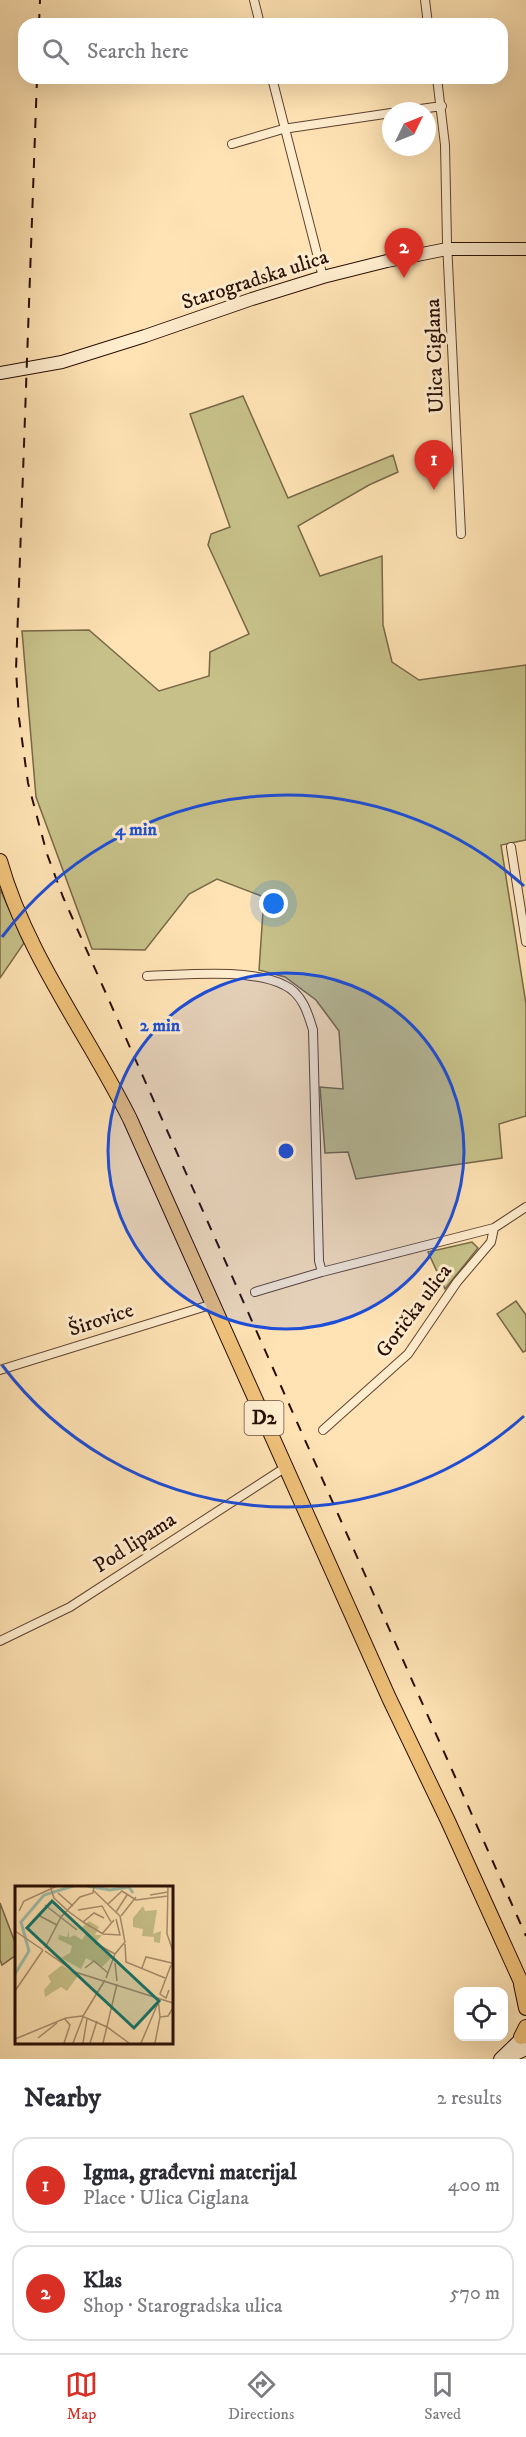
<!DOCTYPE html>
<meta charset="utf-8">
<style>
body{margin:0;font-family:"IM FELL DW Pica",serif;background:#f2f2f3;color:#2b2b33}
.controls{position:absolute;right:18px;bottom:18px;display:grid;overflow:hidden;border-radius:12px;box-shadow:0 6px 24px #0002}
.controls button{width:54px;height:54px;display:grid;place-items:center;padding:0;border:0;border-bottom:2px solid #e1e1e2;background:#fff;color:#2b2b33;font:30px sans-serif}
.compass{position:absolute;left:382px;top:102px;width:54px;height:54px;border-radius:50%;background:#fff;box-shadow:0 6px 24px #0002;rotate:47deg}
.you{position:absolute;left:274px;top:904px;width:21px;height:21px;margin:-15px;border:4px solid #fff;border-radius:50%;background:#1a73e8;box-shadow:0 0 0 9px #1a73e833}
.badge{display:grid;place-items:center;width:39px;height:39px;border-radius:50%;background:#d93025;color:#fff;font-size:20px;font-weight:700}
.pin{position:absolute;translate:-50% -50px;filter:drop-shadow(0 2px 3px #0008)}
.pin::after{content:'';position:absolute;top:32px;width:21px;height:18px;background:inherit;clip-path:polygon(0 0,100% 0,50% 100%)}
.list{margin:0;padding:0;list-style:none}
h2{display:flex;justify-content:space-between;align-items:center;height:78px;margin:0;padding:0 24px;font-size:26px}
h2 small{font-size:20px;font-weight:400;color:#7c7c81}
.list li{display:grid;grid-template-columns:39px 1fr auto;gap:18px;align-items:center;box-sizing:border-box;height:96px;margin:0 12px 12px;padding:0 12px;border:2px solid #e1e1e2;border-radius:18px}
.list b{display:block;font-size:22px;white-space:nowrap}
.list p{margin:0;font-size:20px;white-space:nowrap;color:#7c7c81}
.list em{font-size:20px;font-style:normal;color:#7c7c81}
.icon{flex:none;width:33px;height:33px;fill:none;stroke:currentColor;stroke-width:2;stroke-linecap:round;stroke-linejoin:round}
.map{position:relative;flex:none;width:526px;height:2059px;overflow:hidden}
.search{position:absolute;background:#fff;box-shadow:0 6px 24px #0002;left:18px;right:18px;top:18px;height:66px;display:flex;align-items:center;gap:15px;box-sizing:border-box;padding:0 21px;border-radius:18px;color:#7c7c81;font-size:22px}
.sheet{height:294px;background:#fff}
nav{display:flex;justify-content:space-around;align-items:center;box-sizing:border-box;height:84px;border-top:2px solid #e1e1e2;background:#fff;font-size:16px;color:#7c7c81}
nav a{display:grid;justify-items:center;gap:3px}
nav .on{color:#d93025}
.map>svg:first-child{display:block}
.green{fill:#c7c189;stroke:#786847;stroke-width:1.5}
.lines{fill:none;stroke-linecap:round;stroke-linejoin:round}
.minor-casing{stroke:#5e4331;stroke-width:10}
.secondary-casing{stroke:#290e05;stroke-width:14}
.primary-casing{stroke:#290e05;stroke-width:16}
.minor{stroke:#ffedce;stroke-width:8}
.secondary{stroke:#ffedce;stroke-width:12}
.primary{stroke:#f0c27a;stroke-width:14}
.rail{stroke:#290e05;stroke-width:2;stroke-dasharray:10 10;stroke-linecap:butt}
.ring{fill:none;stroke:#1d4ed8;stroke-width:3}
.labels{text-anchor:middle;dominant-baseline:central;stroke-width:6;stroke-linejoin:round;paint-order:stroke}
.shield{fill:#ffedce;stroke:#695141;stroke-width:1.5}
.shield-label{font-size:20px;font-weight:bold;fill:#290e05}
.street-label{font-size:21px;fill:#290e05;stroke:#ffedce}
.inset-river{fill:none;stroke:#a0beac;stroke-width:3}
.inset-road{fill:none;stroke:#a98e6e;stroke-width:1.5}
.view{fill:#0f766e;fill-opacity:0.15;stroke:#0f766e;stroke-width:3}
.inset-edge{fill:none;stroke:#290e05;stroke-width:3}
.centre{fill:#1d4ed8;stroke:#ffedce;stroke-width:3}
.ring-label{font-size:18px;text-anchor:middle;font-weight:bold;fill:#1d4ed8;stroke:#ffedce;stroke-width:6;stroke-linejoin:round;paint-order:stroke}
</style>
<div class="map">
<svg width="526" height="2059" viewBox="0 0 526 2059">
<rect width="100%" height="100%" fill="#ffe3b4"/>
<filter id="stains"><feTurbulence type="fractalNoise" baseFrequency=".00333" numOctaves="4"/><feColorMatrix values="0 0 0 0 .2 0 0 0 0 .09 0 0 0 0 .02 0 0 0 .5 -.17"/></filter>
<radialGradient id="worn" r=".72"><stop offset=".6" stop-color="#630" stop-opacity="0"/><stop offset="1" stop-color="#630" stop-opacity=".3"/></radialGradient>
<path class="green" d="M243,396L288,498L393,455L398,472L369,485L298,526L320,576L382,556L383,625L392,662L419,680L526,665V840L501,845L526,1004V1116L499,1124L502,1158L356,1179L348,1152L325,1153L320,1087L343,1089L339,1031L316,1000L285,977L259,970L264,897L217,879L189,894L145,950L92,949L36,797L22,631L89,630L159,691L209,676L210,652L249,634L208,545L211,534L230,527L190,414Z
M0,889L24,943L0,978Z
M472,1242L478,1248L445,1289L428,1252Z
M516,1301L526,1315V1351L523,1352L497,1314Z
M0,1903L16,1945V1955L2,1965L0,1960Z"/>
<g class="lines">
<g class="minor-casing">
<path id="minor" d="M254,0L260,24
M425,0L428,24
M272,78L323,277
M437,78L445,145L447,242L461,534
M406,111L442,106
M232,144L283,129L391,113
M511,847L526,942
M147,976C185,975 251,968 284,985C302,993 308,1013 313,1030L319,1261L322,1272
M255,1292L322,1272L494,1228L526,1207
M0,1370L213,1304
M323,1430L408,1354L457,1282L491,1242L494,1228
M0,1641L70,1607L286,1467"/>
</g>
<g class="secondary-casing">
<path id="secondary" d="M0,373L62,362L145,336L252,299L323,277L387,261L447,249H526
M500,2059L526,2034
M505,2059L526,2049"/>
</g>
<g class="primary-casing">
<path id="primary" d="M0,861C26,954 87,1033 130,1119L389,1698L448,1821L526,1993
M521,1984L526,2008
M521,2037L526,2027"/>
</g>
<use href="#minor" class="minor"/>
<use href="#secondary" class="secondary"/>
<use href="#primary" class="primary"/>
<path class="rail" d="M39,24L40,0
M37,78L16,670L19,718L28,783L47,854L63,897L526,1936"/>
</g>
<circle cx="286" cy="1151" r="178" fill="#1d4ed8" fill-opacity=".12"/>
<g class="ring">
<circle cx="286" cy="1151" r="178"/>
<path d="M524 1416A356 356 0 0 1 2 1365M2 937A356 356 0 0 1 524 886"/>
</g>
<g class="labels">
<rect class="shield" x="244.5" y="1401" width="39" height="34" rx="4.5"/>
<g class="shield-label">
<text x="264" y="1418">D2</text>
</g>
<g class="street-label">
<text transform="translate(255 280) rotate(-18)">Starogradska ulica</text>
<text transform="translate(435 356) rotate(-92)">Ulica Ciglana</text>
<text transform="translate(414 1311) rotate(-53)">Gorička ulica</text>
<text transform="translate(101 1320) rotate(-18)">Širovice</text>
<text transform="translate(135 1543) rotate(-33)">Pod lipama</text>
</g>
</g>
<g transform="translate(15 1886)">
<rect width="158" height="158" fill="#ffe3b4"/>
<path d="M128,20L130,25L142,24L138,48L146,45L145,57L139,56V51L127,50L128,43L118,41V32ZM74,35L84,41L80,49H87L80,57L95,67L96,72L87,81L71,72L66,83L46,72L55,67L57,60L43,53L44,49L52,51L54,44V52L59,49L67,54L72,46L66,42ZM47,79L63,90L52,105L46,101L30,111L29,104L36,96L33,90Z" fill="#c7c189"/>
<path class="inset-river" d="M72,0L95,4L114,1L118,7M0,88L14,65L6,36L29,9L58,0"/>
<path class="inset-road" d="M35,0L39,12L53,25M153,0L152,48L158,65M79,5L105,30M43,7L58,20M135,9L153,6M93,18L107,5L121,14L153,10M30,19L62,44M63,24L87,20L96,36M4,25L9,15L42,0M53,25L68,36L79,27L89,32M101,26L112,9M23,29L42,39M106,30L121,11M68,36L88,48L105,49L101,33M0,45L28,64M87,48L99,34M80,57L100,68M110,58L111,76L150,92M30,62L46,31L65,11L78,7L79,0M30,65L60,86L158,117M100,77L102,95M70,82L79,75L93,87M127,82L131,71L157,77M91,92L100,68L110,56L105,30M154,104L151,112L145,108L156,79M0,105L28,64M143,112L145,131L153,130L158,122M68,130L90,94M23,152L42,137M0,153L51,132L67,130L92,141L114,157M49,157L55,139L49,132M58,157L68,131M68,157L72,133M75,157L82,135M88,157L102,98M126,157L143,117M140,157L145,131"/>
<path class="view" d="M37,15L144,115L119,142L12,42Z"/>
<rect width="158" height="158" class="inset-edge"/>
</g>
<circle cx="286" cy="1151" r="9" class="centre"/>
<g class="ring-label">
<text x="136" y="835">4 min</text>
<text x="160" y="1031">2 min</text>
</g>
<rect width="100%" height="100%" filter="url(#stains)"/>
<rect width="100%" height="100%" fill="url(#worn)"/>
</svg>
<div class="controls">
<button><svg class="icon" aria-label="locate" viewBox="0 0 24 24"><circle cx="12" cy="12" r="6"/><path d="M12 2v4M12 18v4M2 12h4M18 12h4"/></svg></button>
</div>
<svg class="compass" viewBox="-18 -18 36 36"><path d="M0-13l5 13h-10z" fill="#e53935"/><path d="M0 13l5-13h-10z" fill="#7c7c81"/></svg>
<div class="you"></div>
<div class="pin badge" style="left:434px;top:490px">1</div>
<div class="pin badge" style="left:404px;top:278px">2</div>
<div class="search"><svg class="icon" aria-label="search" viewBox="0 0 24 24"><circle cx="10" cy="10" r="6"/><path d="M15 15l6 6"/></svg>Search here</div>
</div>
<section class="sheet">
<h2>Nearby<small>2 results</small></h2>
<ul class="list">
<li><span class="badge">1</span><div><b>Igma, građevni materijal</b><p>Place · Ulica Ciglana</p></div><em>400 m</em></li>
<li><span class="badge">2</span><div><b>Klas</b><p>Shop · Starogradska ulica</p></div><em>570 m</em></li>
</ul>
</section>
<nav>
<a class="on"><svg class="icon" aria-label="map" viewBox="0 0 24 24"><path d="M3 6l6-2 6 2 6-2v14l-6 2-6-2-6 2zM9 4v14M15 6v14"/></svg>Map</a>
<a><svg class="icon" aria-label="directions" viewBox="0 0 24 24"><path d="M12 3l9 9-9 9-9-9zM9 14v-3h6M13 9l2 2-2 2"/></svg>Directions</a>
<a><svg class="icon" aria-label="saved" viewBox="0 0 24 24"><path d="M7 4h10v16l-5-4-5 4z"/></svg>Saved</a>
</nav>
